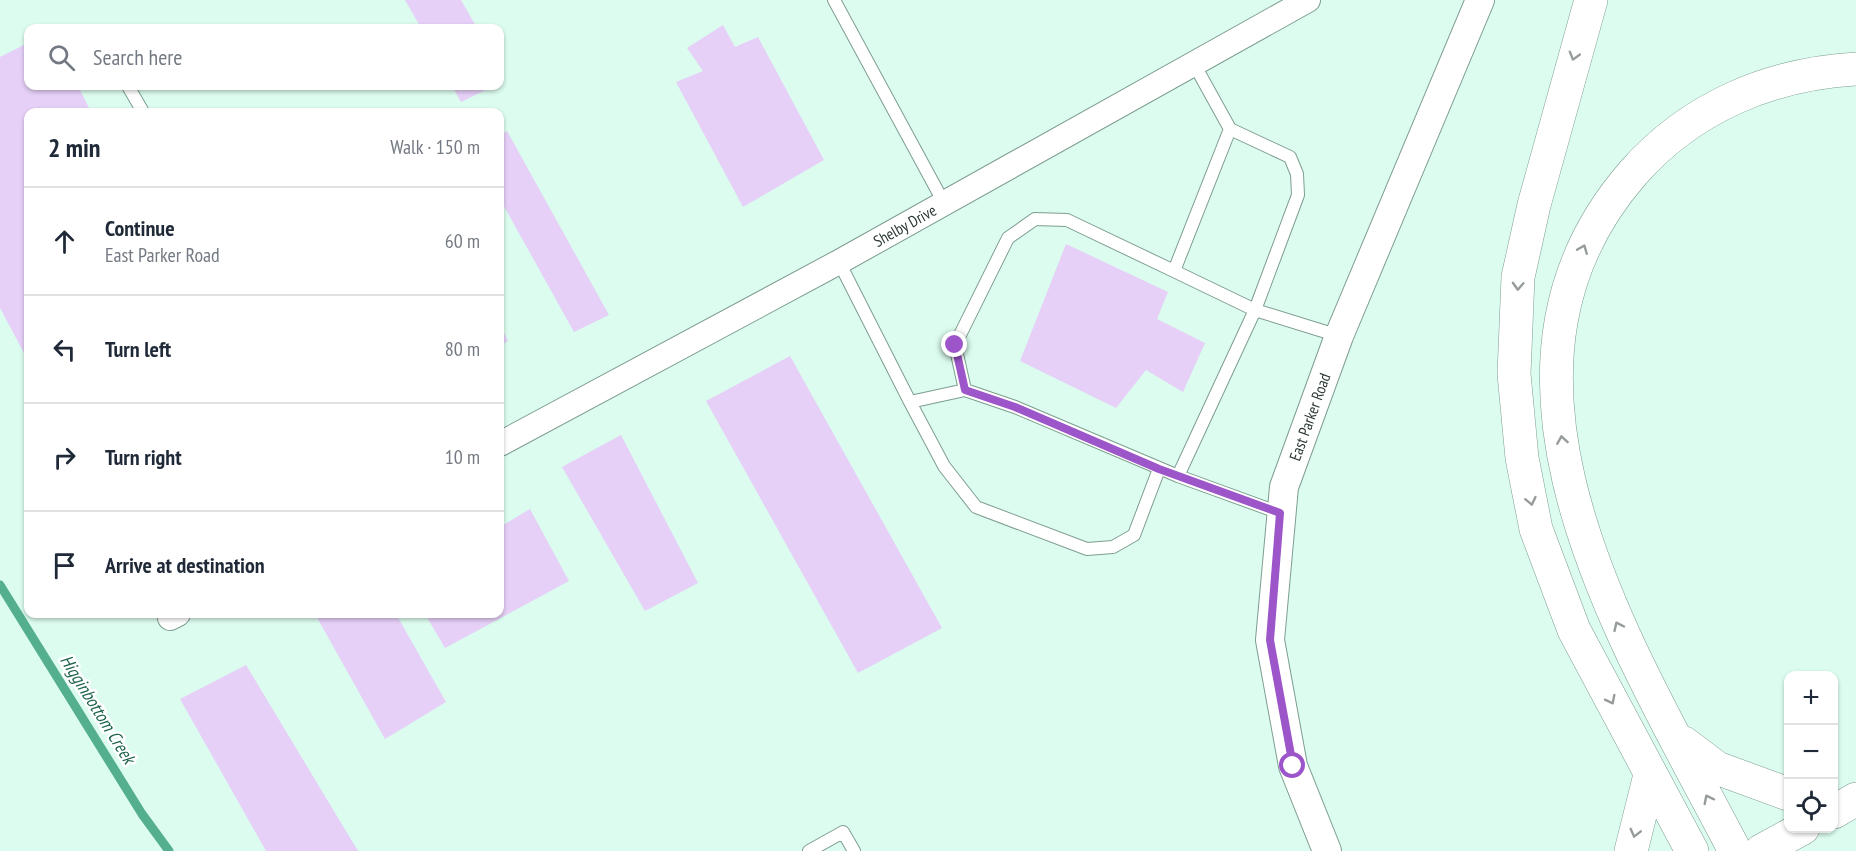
<!DOCTYPE html>
<meta charset="utf-8">
<style>
body{margin:0;font-family:"PT Sans Narrow",sans-serif;background:#f2f2f3;color:#1f2937}
.controls{position:absolute;right:18px;bottom:18px;display:grid;overflow:hidden;border-radius:12px;box-shadow:0 2px 4px #0004}
.controls button{width:54px;height:54px;display:grid;place-items:center;padding:0;border:0;border-bottom:2px solid #e0e1e3;background:#fff;color:#1f2937;font:30px sans-serif}
.stop{position:absolute;width:18px;height:18px;margin:-14px;border:4px solid #9d56ca;border-radius:50%;background:#fff}
.stop.end{background:#9d56ca;border-color:#fff;box-shadow:0 2px 6px #0008}
.list{margin:0;padding:0;list-style:none}
h2{display:flex;justify-content:space-between;align-items:center;height:78px;margin:0;padding:0 24px;font-size:26px}
h2 small{font-size:20px;font-weight:400;color:#747a83}
.list li{display:grid;grid-template-columns:39px 1fr auto;gap:18px;align-items:center;box-sizing:border-box;height:108px;padding:0 24px;border-top:2px solid #e0e1e3}
.list b{display:block;font-size:22px;white-space:nowrap}
.list p{margin:0;font-size:20px;white-space:nowrap;color:#747a83}
.list em{font-size:20px;font-style:normal;color:#747a83}
.icon{flex:none;width:33px;height:33px;fill:none;stroke:currentColor;stroke-width:2;stroke-linecap:round;stroke-linejoin:round}
.map{position:relative;flex:none;width:1856px;height:851px;overflow:hidden}
.search{position:absolute;background:#fff;box-shadow:0 2px 4px #0004;left:24px;top:24px;width:480px;height:66px;display:flex;align-items:center;gap:15px;box-sizing:border-box;padding:0 21px;border-radius:12px;color:#747a83;font-size:22px}
.panel{position:absolute;background:#fff;box-shadow:0 2px 4px #0004;left:24px;top:108px;width:480px;height:510px;border-radius:12px}
.map>svg:first-child{display:block}
.lines{fill:none;stroke-linecap:round;stroke-linejoin:round}
.stream{stroke:#54af8f;stroke-width:9}
.building{fill:#e6d0f8}
.service-casing{stroke:#7e9d90;stroke-width:14}
.minor-casing{stroke:#7e9d90;stroke-width:26}
.tertiary-casing{stroke:#7e9d90;stroke-width:30}
.secondary-casing{stroke:#7e9d90;stroke-width:34}
.motorway-casing{stroke:#7e9d90;stroke-width:34}
.service{stroke:#fff;stroke-width:12}
.minor{stroke:#fff;stroke-width:24}
.tertiary{stroke:#fff;stroke-width:28}
.secondary{stroke:#fff;stroke-width:33}
.motorway{stroke:#fff;stroke-width:33}
.oneway{stroke:#969c99}
.route{stroke:#9d56ca;stroke-width:8}
.labels{text-anchor:middle;dominant-baseline:central;stroke-width:5;stroke-linejoin:round;paint-order:stroke}
.street-label{font-size:16px;fill:#2c3833;stroke:#fff}
.water-label{font-size:18px;font-style:italic;fill:#1f644e;stroke:#fff}
</style>
<div class="map">
<svg width="1856" height="851" viewBox="0 0 1856 851">
<rect width="100%" height="100%" fill="#dbfcee"/>
<g class="lines">
<path class="stream" d="M0,585L142,814L169,851"/>
</g>
<path class="building" d="M405,0H461L477,28H421Z
M723,25L735,47L758,37L824,160L743,207L676,82L703,71L687,48Z
M28,43V86H78L91,112H28V351L24,353L0,308V57Z
M452,86H494L461,102Z
M507,131L609,315L574,332L500,199V135Z
M1066,244L1168,292L1157,319L1205,343L1183,392L1146,370L1116,408L1020,361Z
M500,325L508,341L500,346Z
M790,356L942,628L858,673L706,401Z
M621,435L698,583L645,611L562,467Z
M530,509L569,581L445,648L425,614H500V527Z
M315,614H396L446,702L385,739Z
M246,665L358,851H266L180,699Z"/>
<g class="lines">
<g class="service-casing">
<path id="service" d="M834,0L944,203
M1193,62L1230,129L1174,271L1255,310L1298,195L1297,174L1290,157L1230,129
M128,86L143,112
M839,262L910,402L965,390L1015,407L1178,476
M965,390L955,345L1008,238L1035,219L1067,220L1174,271
M910,402L944,466L976,507L1087,549L1113,547L1134,535L1159,469
M1280,513L1178,476L1255,310L1339,336
M809,851L843,832L854,851"/>
</g>
<g class="minor-casing">
<g id="minor">
<path id="s1" d="M500,444L839,262L1308,0"/>
<path d="M170,618L178,614"/>
</g>
</g>
<g class="tertiary-casing">
<g id="tertiary">
<path id="s2" d="M1327,851L1293,766L1270,640L1284,487L1339,336L1480,0"/>
</g>
</g>
<g class="secondary-casing">
<path id="secondary" d="M1834,812L1856,799
M1761,851L1803,828"/>
</g>
<g class="motorway-casing">
<path id="motorway" d="M1591,0L1534,205L1518,277L1514,374L1522,458L1536,529L1574,630L1692,851
M1684,743L1717,768L1788,794
M1834,809L1837,810
M1631,851L1650,775
M1735,851C1633,654 1453,379 1633,173C1691,107 1770,74 1856,69"/>
</g>
<use href="#service" class="service"/>
<use href="#minor" class="minor"/>
<use href="#tertiary" class="tertiary"/>
<use href="#secondary" class="secondary"/>
<use href="#motorway" class="motorway"/>
</g>
<defs><path id="oneway-chevron" d="M-2-3.5L2.5 0L-2 3.5" fill="none" stroke-width="1.6" stroke-linecap="round" stroke-linejoin="round" transform="scale(1.5)"/></defs>
<g class="oneway">
<use href="#oneway-chevron" transform="translate(1574 56) rotate(106)"/>
<use href="#oneway-chevron" transform="translate(1583 249) rotate(-68)"/>
<use href="#oneway-chevron" transform="translate(1518 286) rotate(93)"/>
<use href="#oneway-chevron" transform="translate(1562 440) rotate(-99)"/>
<use href="#oneway-chevron" transform="translate(1531 501) rotate(78)"/>
<use href="#oneway-chevron" transform="translate(1618 626) rotate(-115)"/>
<use href="#oneway-chevron" transform="translate(1611 700) rotate(63)"/>
<use href="#oneway-chevron" transform="translate(1708 799) rotate(-117)"/>
<use href="#oneway-chevron" transform="translate(1635 833) rotate(104)"/>
</g>
<g class="lines">
<path class="route" d="M955,345L965,390L1015,407L1159,469L1280,513L1270,640L1293,766"/>
</g>
<g class="labels">
<g class="street-label">
<text stroke="none"><textPath href="#s1" startOffset="460">Shelby Drive</textPath></text>
<text stroke="none"><textPath href="#s2" startOffset="448">East Parker Road</textPath></text>
</g>
<g class="water-label">
<text transform="translate(98 709) rotate(58)">Higginbottom Creek</text>
</g>
</g>
</svg>
<div class="controls">
<button>+</button>
<button>−</button>
<button><svg class="icon" aria-label="locate" viewBox="0 0 24 24"><circle cx="12" cy="12" r="6"/><path d="M12 2v4M12 18v4M2 12h4M18 12h4"/></svg></button>
</div>
<div class="stop" style="left:1293px;top:766px"></div>
<div class="stop end" style="left:955px;top:345px"></div>
<div class="search"><svg class="icon" aria-label="search" viewBox="0 0 24 24"><circle cx="10" cy="10" r="6"/><path d="M15 15l6 6"/></svg>Search here</div>
<section class="panel">
<h2>2 min<small>Walk · 150 m</small></h2>
<ul class="list">
<li><svg class="icon" aria-label="ahead" viewBox="0 0 24 24"><path d="M12 20V5M6 11l6-6 6 6"/></svg><div><b>Continue</b><p>East Parker Road</p></div><em>60 m</em></li>
<li><svg class="icon" aria-label="left" viewBox="0 0 24 24"><path d="M17 20v-9H6M10 6l-5 5 5 5"/></svg><div><b>Turn left</b></div><em>80 m</em></li>
<li><svg class="icon" aria-label="right" viewBox="0 0 24 24"><path d="M7 20v-9h11M14 6l5 5-5 5"/></svg><div><b>Turn right</b></div><em>10 m</em></li>
<li><svg class="icon" aria-label="arrive" viewBox="0 0 24 24"><path d="M6 21V4h12l-3 4 3 4H6"/></svg><div><b>Arrive at destination</b></div></li>
</ul>
</section>
</div>
